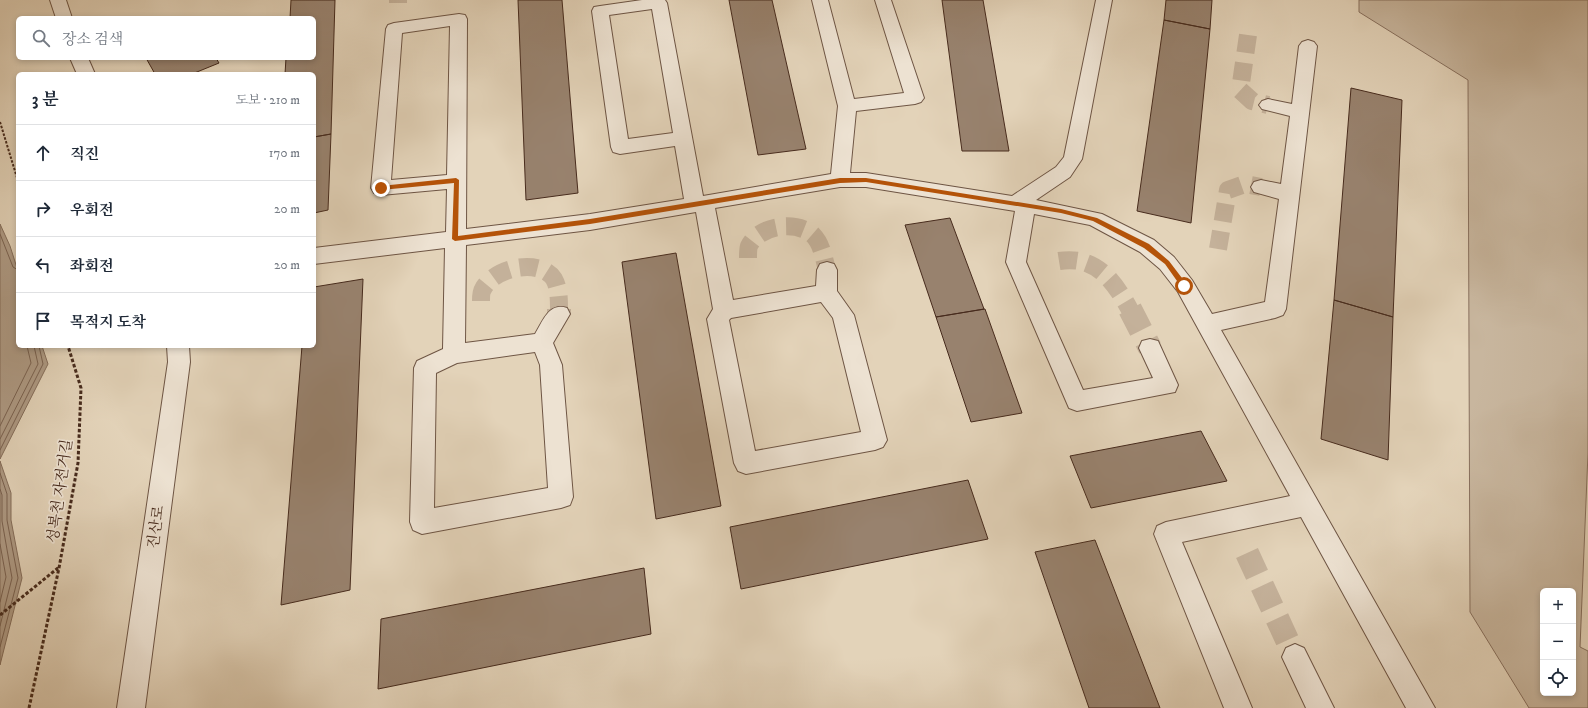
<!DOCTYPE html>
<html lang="ko">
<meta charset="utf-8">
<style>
body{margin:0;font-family:"IM FELL DW Pica","Noto Serif KR",serif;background:#f6f6f7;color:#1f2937}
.controls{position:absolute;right:12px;bottom:12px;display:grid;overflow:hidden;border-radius:6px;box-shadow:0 2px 6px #0003}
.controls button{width:36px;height:36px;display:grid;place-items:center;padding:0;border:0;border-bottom:1px solid #e0e1e3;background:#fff;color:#1f2937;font:20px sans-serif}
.stop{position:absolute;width:12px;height:12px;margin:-9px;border:3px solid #b45309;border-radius:50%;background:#fff}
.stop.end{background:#b45309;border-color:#fff;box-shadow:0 1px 4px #0008}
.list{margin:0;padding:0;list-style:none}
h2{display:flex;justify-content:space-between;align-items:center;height:52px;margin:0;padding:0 16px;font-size:17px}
h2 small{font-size:13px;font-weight:400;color:#747a83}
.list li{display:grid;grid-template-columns:26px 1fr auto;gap:12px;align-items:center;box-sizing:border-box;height:56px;padding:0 16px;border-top:1px solid #e0e1e3}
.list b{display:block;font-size:15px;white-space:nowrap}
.list em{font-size:13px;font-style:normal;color:#747a83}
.icon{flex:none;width:22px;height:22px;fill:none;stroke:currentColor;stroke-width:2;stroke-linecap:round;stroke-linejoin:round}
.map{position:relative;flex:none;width:1588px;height:708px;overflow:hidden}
.search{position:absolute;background:#fff;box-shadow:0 2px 6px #0003;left:16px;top:16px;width:300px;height:44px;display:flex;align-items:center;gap:10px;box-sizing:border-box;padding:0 14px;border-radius:6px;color:#747a83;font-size:15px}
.panel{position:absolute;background:#fff;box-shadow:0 2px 6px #0003;left:16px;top:72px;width:300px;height:276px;border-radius:6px}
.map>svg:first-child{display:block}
.green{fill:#c8b69e;stroke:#88705e;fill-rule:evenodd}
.water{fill:#ae9a84;stroke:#856e5b}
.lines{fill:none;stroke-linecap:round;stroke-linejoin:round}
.shore{stroke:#7a6250;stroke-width:1}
.building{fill:#98826e;stroke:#472b1d}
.minor-tunnel-far1{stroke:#c4b19a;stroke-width:18;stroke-dasharray:18 10;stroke-linecap:butt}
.minor-tunnel{stroke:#c4b19a;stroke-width:24;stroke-dasharray:24 12;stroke-linecap:butt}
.minor-casing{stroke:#6e5544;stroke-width:2}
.path-far1{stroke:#472b1d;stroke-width:2;stroke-dasharray:2.5 1.5;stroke-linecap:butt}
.path{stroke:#472b1d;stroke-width:3;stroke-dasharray:3.5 2;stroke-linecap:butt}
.minor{fill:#ede2d2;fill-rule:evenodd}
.route{fill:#b45309}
.labels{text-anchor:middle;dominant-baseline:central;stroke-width:3.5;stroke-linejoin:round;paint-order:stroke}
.street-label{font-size:15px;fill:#472b1d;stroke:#ede2d2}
</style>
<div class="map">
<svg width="1588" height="708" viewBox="0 0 1588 708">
<rect width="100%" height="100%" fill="#e3d3b9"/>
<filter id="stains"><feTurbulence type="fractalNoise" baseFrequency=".005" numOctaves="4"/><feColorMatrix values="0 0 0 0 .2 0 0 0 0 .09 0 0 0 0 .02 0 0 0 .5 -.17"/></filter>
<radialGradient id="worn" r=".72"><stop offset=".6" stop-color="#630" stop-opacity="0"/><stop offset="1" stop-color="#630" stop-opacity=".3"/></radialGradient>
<path class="green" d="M1359,0H1588V453L1580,647L1588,651V708H1529L1470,612L1468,80L1359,12ZM1543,591H1573V693H1543Z"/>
<path class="water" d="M0,224L10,246L18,271V346H42L48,364L0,459Z
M0,461L11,493V520L22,578L0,665Z"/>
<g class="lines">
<path class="shore" d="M0,234L13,267L18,270
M0,426L31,363L27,346
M0,439L38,364L34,346
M0,450L43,364L39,346
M0,473L7,494V520L18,578L0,647
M0,489L2,495V521L12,578L0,626
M0,544L6,577L0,602"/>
</g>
<path class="building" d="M291,0H335L331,134L314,137V74H285L286,58H314V18H290Z
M518,0H562L578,193L526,200Z
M729,0H772L806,149L758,155Z
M942,0H983L1009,151H962Z
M1166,0H1212L1210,29L1164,20Z
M1164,20L1210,29L1191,223L1137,211Z
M146,58H216L219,63L192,74H155Z
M1351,88L1402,100L1393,317L1334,300Z
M331,134L328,210L314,213V137Z
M950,218L984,309L936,317L905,225Z
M676,253L721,506L656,519L622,262Z
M363,279L350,590L281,605L302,346H314V287Z
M1334,300L1393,317L1388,460L1321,439Z
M985,309L1022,413L971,422L936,317Z
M1201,431L1227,481L1091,508L1070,456Z
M968,480L988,539L741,589L730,527Z
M1095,540L1160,708H1089L1035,552Z
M644,568L651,634L378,689L381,619Z"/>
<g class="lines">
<path class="minor-tunnel-far1" d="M398,0V3
M1248,35L1240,90L1252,101L1268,105
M1218,249L1228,190L1245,184L1261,187
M748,258C748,254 748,249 749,246C759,225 797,220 813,235C822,244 824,259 827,270
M1059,261C1096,255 1114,281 1130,310
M481,301C481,297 481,292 483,289C494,268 539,257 554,279C559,288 559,300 559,310"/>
<path class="minor-tunnel" d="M1130,309L1150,348
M559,314V309
M1247,553L1295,657"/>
<g class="minor-casing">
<path id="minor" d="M50,0H66L72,18H56Z
M642,0H665L667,3L703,196L831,174L838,106L812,0H828L854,99L904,93L875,0H891L924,98L921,102L915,104L856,111L850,173H866L1012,196L1056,167L1064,157L1096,0H1112L1082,159L1070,177L1036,200L1102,214L1154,240L1174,257L1192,280L1212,314L1265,302L1279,199L1254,192L1251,187L1254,182L1261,180L1281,184L1290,116L1262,109L1259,105L1262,101L1268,99L1292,104L1299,46L1302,42L1308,40L1314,42L1317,46L1286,309L1283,315L1275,318L1221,330L1435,708H1406L1301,517L1182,542L1252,708H1224L1154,534L1157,526L1166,522L1290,496L1178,292L1160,269L1140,252L1090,225L1034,214L1026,262L1083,390L1153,378L1139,348L1142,341L1150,339L1158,341L1178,385L1175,392L1077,411L1069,408L1006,262L1015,211L866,187H840L715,208L733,300L816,286L817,270L820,264L827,262L834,264L837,270V291L854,315L887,440L883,447L875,450L746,474L738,471L734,463L707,319L713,309L696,212L590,230L466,245L465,343L535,334C543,321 549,302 567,308L570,314L553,343L562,365L573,497L570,505L561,508L422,534L413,530L410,522L414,368L417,361L443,349L445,248L314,264V248L446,232L447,189L381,195L374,193L371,188L386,29L388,25L394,23L459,14L465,15L467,19L466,229L590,214L684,199L675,146L620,154L613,152L611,147L592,11L594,7L600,6ZM652,9L673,133L628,139L609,15ZM450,26L447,175L391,180L402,33ZM821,302L833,318L861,432L755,451L729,320L731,318ZM535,352L540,365L548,488L434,508L436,373L457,363Z
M70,58H88L95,74H77Z
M167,346H189L190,362L145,708H117L168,362Z
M1295,644L1304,648L1334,708H1306L1282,657L1286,648Z"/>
</g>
<path class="path-far1" d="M0,122L18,181"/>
<path class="path" d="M0,615L58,568
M29,708L59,568L78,463L81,388L68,346"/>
<use href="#minor" class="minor"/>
</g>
<path class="route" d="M456,178L459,180L458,236L590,219L840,178H866L1061,209L1097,218L1149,244L1169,261L1188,286L1182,288L1165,264L1144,248L1093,221L1061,213L866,182L840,183L590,224L455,241L452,239L454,183L381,190L378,188L381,186Z"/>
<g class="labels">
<g class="street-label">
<text transform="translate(60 491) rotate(-82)">성복천 자전거길</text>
<text transform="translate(156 527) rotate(-82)">진산로</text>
</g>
</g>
<rect width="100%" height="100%" filter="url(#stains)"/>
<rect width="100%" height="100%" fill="url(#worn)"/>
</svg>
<div class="controls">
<button>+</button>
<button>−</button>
<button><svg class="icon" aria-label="locate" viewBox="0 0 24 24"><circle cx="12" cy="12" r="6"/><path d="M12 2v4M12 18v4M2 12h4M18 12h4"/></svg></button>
</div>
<div class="stop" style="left:1184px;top:286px"></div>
<div class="stop end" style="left:381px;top:188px"></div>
<div class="search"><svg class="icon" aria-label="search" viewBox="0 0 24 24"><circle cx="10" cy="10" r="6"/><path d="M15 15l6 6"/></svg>장소 검색</div>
<section class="panel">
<h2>3 분<small>도보 · 210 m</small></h2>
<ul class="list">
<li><svg class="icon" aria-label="ahead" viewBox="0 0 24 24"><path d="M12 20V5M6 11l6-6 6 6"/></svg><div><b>직진</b></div><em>170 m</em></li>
<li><svg class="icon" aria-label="right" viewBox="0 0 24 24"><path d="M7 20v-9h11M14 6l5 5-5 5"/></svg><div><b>우회전</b></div><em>20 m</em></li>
<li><svg class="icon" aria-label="left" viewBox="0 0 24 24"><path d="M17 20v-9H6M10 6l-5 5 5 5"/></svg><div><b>좌회전</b></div><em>20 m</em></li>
<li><svg class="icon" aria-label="arrive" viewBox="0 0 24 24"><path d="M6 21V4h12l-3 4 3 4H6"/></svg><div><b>목적지 도착</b></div></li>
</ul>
</section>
</div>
